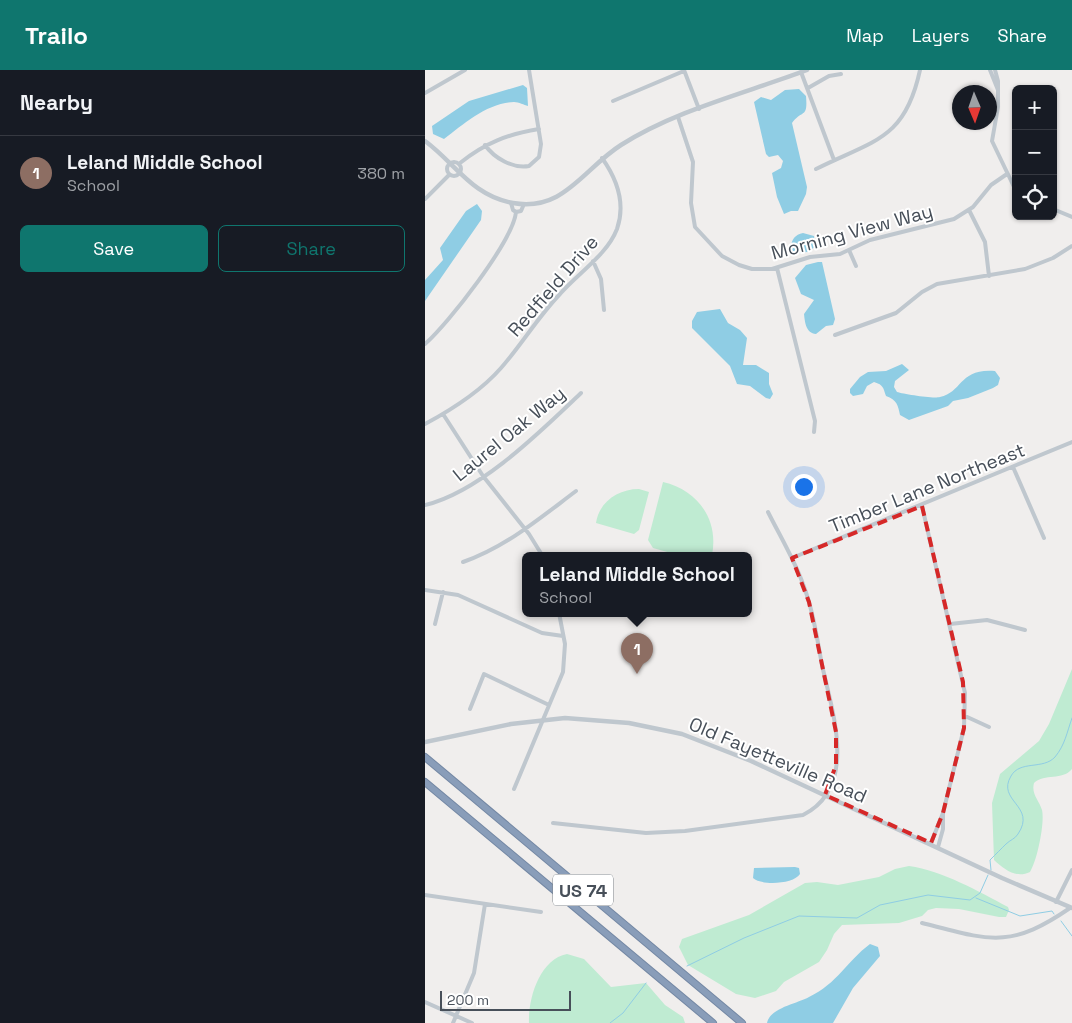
<!DOCTYPE html>
<meta charset="utf-8">
<style>
body{margin:0;font-family:"Space Grotesk",sans-serif;background:#20242c;color:#f1f3f6}
.controls{position:absolute;right:15px;top:15px;display:grid;overflow:hidden;border-radius:8px;box-shadow:0 1px 4px #0004}
.controls button{width:45px;height:45px;display:grid;place-items:center;padding:0;border:0;border-bottom:1px solid #363941;background:#171b24;color:#f1f3f6;font:25px sans-serif}
.compass{position:absolute;left:527px;top:15px;width:45px;height:45px;border-radius:50%;background:#171b24;box-shadow:0 1px 4px #0004;rotate:178deg}
.scale{position:absolute;left:15px;bottom:12px;width:131px;box-sizing:border-box;padding-left:5px;border:2px solid #474f59;border-top:0;font-size:14px;line-height:18px;white-space:nowrap;color:#474f59;-webkit-text-stroke:4px #fff;paint-order:stroke}
.you{position:absolute;left:378px;top:416px;width:18px;height:18px;margin:-12px;border:4px solid #fff;border-radius:50%;background:#1a73e8;box-shadow:0 0 0 8px #1a73e833}
.badge{display:grid;place-items:center;width:32px;height:32px;border-radius:50%;background:#0f766e;color:#fff;font-size:16px;font-weight:700}
.pin{position:absolute;translate:-50% -41px;filter:drop-shadow(0 1px 2px #0008)}
.pin::after{content:'';position:absolute;top:26px;width:18px;height:15px;background:inherit;clip-path:polygon(0 0,100% 0,50% 100%)}
.popup{position:absolute;left:97px;top:482px;width:230px;height:65px;box-sizing:border-box;display:grid;place-content:center;border-radius:8px;background:#171b24;filter:drop-shadow(0 1px 4px #0005);font-size:16px;white-space:nowrap;color:#9ea1a6}
.popup b{font-size:19px;color:#f1f3f6}
.popup::after{content:'';position:absolute;left:50%;top:100%;margin-left:-10px;border:10px solid transparent;border-top-color:#171b24}
.list{margin:0;padding:0;list-style:none}
h2{display:flex;justify-content:space-between;align-items:center;height:65px;margin:0;padding:0 20px;font-size:21px}
h2 small{font-size:16px;font-weight:400;color:#9ea1a6}
.list li{display:grid;grid-template-columns:32px 1fr auto;gap:15px;align-items:center;box-sizing:border-box;height:75px;padding:0 20px;border-top:1px solid #363941}
.list b{display:block;font-size:19px;white-space:nowrap}
.list p{margin:0;font-size:16px;white-space:nowrap;color:#9ea1a6}
.list em{font-size:16px;font-style:normal;color:#9ea1a6}
.actions{display:flex;gap:10px;padding:15px 20px}
.actions a{flex:1;padding:11px 0;border:1px solid #0f766e;border-radius:8px;text-align:center;font-size:18px;color:#0f766e}
.actions .main{background:#0f766e;color:#fff}
.icon{flex:none;width:28px;height:28px;fill:none;stroke:currentColor;stroke-width:2;stroke-linecap:round;stroke-linejoin:round}
.map{position:relative;flex:none;width:647px;height:953px;overflow:hidden}
header{display:flex;align-items:center;gap:30px;box-sizing:border-box;height:70px;padding:0 25px;background:#0f766e;color:#fff}
header strong{font-size:24px}
nav{display:flex;gap:28px;margin-inline-start:auto;font-size:18px}
main{display:flex}
aside{flex:1;background:#171b24}
.map>svg:first-child{display:block}
.green{fill:#bfebd2}
.water{fill:#8fcde4}
.lines{fill:none;stroke-linecap:round;stroke-linejoin:round}
.stream{stroke:#8fcde4;stroke-width:1}
.motorway-casing{stroke:#7488a4;stroke-width:8}
.minor{stroke:#bfc7ce;stroke-width:4}
.tertiary{stroke:#bfc7ce;stroke-width:4.5}
.motorway{stroke:#899db9;stroke-width:6}
.marked{fill:none;stroke:#d62828;stroke-width:4;stroke-dasharray:10 6;stroke-linejoin:round}
.labels{text-anchor:middle;dominant-baseline:central;stroke-width:4;stroke-linejoin:round;paint-order:stroke}
.shield{fill:#fff;stroke:#7e848b;stroke-width:1}
.shield-label{font-size:18px;font-weight:bold;fill:#474f59}
.street-label{font-size:19px;fill:#474f59;stroke:#fff}
</style>
<header>
<strong>Trailo</strong>
<nav><a>Map</a><a>Layers</a><a>Share</a></nav>
</header>
<main>
<aside>
<h2>Nearby<small></small></h2>
<ul class="list">
<li><span class="badge" style="background:#8d6e63">1</span><div><b>Leland Middle School</b><p>School</p></div><em>380 m</em></li>
</ul>
<div class="actions"><a class="main">Save</a><a>Share</a></div>
</aside>
<div class="map">
<svg width="647" height="953" viewBox="0 0 647 953">
<rect width="100%" height="100%" fill="#f0eeed"/>
<path class="green" d="M238,412C273,420 294,450 287,485H253L228,478L223,470Z
M214,419L224,422L214,460L209,464L171,453C174,432 193,419 214,419Z
M647,599V699C637,711 620,703 609,713C606,724 614,730 617,740C620,753 612,791 605,802C591,809 579,799 569,790L567,733L575,704L614,671L624,654Z
M484,796C518,801 553,821 583,837L584,840L581,847H574L534,839L511,838L503,840L497,846L474,853L417,855L409,864L402,880L394,892L359,912L351,921L330,928L311,924L263,895L254,877L257,869L324,845L380,813L392,812L413,815L454,807L470,799Z
M142,884L159,889L186,917L221,913L240,935L258,947L260,953H104C103,928 115,889 142,884Z"/>
<path class="water" d="M98,15L102,18L103,36C99,35 94,32 89,32C62,33 39,54 19,69L8,64L7,56L44,31Z
M374,19L381,26C383,49 377,39 367,53L382,117L381,124L373,141H366L359,144L352,127L347,103L356,98L358,91L353,85L344,87L341,84L329,32L336,27L346,30L360,20Z
M52,134L57,141L56,150L0,231V210L18,190L15,178L41,141Z
M378,163L389,166L390,177L382,182L368,184C364,175 367,165 378,163Z
M393,192H397L410,249L408,255L401,256L391,264C381,263 380,253 379,244L389,230L376,224L370,208L381,195Z
M295,239L303,253L315,260L322,268L318,295H331L344,303V314L348,324L345,329L341,328L325,316L312,314L305,296L267,258V251L272,242Z
M477,294L484,300L470,311L469,317L472,322C479,324 508,329 515,327C538,322 534,298 570,301L575,308L573,315L568,318L543,328L528,331L523,336L484,350L475,345C473,335 472,330 461,326C458,318 459,315 449,312L442,316L438,324L428,326L425,323V319L435,307L443,302L461,301Z
M370,797L374,798L375,804C369,814 337,816 328,808L329,798Z
M445,874L453,877L455,886L428,918L408,953H342C345,938 371,934 384,927C413,913 421,892 445,874Z"/>
<g class="lines">
<path class="stream" d="M566,800L565,790C571,784 576,779 581,774C585,770 590,769 593,764C612,736 571,731 586,706C595,690 618,700 630,687C640,675 642,662 647,648
M551,828L595,846L627,841L629,844
M636,851L647,866
M262,896L319,868L374,846L432,848L455,835L503,825L545,830L555,823L563,805
M185,953L198,943L221,913"/>
<g class="motorway-casing">
<path id="motorway" d="M0,687L317,953
M0,712L288,953"/>
</g>
<path class="minor" d="M259,0L274,39
M565,0L573,20
M570,0L573,11V37L567,71L591,121
M376,2L409,90
M383,18L404,6L416,4
M0,23L40,0
M188,31L259,1
M253,47L268,92L266,133L270,157L297,186L314,195L327,199H347L385,187L415,184L445,170L529,149L548,137L566,115L582,104
M60,75C69,88 88,99 104,96L114,87L116,74L104,0
M22 99a7 7 0 1 1 14 0a7 7 0 1 1-14 0Z
M35,93C60,73 83,64 114,59
M391,99C449,70 480,70 495,0
M0,129L24,105
M628,139L647,147
M544,140L560,172L564,206
M91,142L96,141L99,134
M424,180L431,196
M168,191L176,209L179,240
M352,198L390,351L389,362
M410,265L471,243L497,222L512,214L600,199L628,188L647,176
M0,274C23,254 88,171 91,142L88,140L86,133
M18,344L58,406L104,464L117,485
M0,354C28,339 55,322 76,298C97,274 113,247 135,224C153,203 182,185 192,159C201,133 192,109 177,88
M588,397L619,468
M0,435C55,422 116,361 156,323
M497,436L540,623L539,658L518,743V759L513,777
M367,488L647,372
M38,492C81,477 115,448 151,421
M0,520L33,525L117,563L138,566
M10,554L18,522
M525,554L562,550L600,560
M45,639L59,604L124,635
M540,646L564,657
M89,719L138,602L140,574L134,543
M128,753L221,763L260,761L378,745C434,717 407,641 397,595C392,568 388,540 378,514C369,489 355,466 343,442
M506,773L518,743
M0,825L116,842
M631,832L647,800
M497,853C564,870 584,880 645,838
M0,932L47,953
M28,953L49,903L60,834"/>
<path class="tertiary" d="M0,71C30,93 47,126 88,133C139,142 158,99 196,75C251,40 321,23 382,0
M0,672L86,654L140,648L204,653L257,664L326,691L577,808L647,838"/>
<use href="#motorway" class="motorway"/>
</g>
<path class="marked" d="M497,436L538,612L539,658L518,743L506,773L400,725L411,695V662L384,532L367,488Z"/>
<g class="labels">
<rect class="shield" x="128" y="804.5" width="60" height="31" rx="4"/>
<g class="shield-label">
<text x="158" y="820">US 74</text>
</g>
<g class="street-label">
<text transform="translate(427 162) rotate(-15)">Morning View Way</text>
<text transform="translate(128 216) rotate(-49)">Redfield Drive</text>
<text transform="translate(84 364) rotate(-39)">Laurel Oak Way</text>
<text transform="translate(502 418) rotate(-22)">Timber Lane Northeast</text>
<text transform="translate(353 690) rotate(23)">Old Fayetteville Road</text>
</g>
</g>
</svg>
<div class="controls">
<button>+</button>
<button>−</button>
<button><svg class="icon" aria-label="locate" viewBox="0 0 24 24"><circle cx="12" cy="12" r="6"/><path d="M12 2v4M12 18v4M2 12h4M18 12h4"/></svg></button>
</div>
<svg class="compass" viewBox="-18 -18 36 36"><path d="M0-13l5 13h-10z" fill="#e53935"/><path d="M0 13l5-13h-10z" fill="#9ea1a6"/></svg>
<div class="scale">200 m</div>
<div class="you"></div>
<div class="pin badge" style="left:212px;top:604px;background:#8d6e63">1</div>
<div class="popup"><b>Leland Middle School</b>School</div>
</div>
</main>
